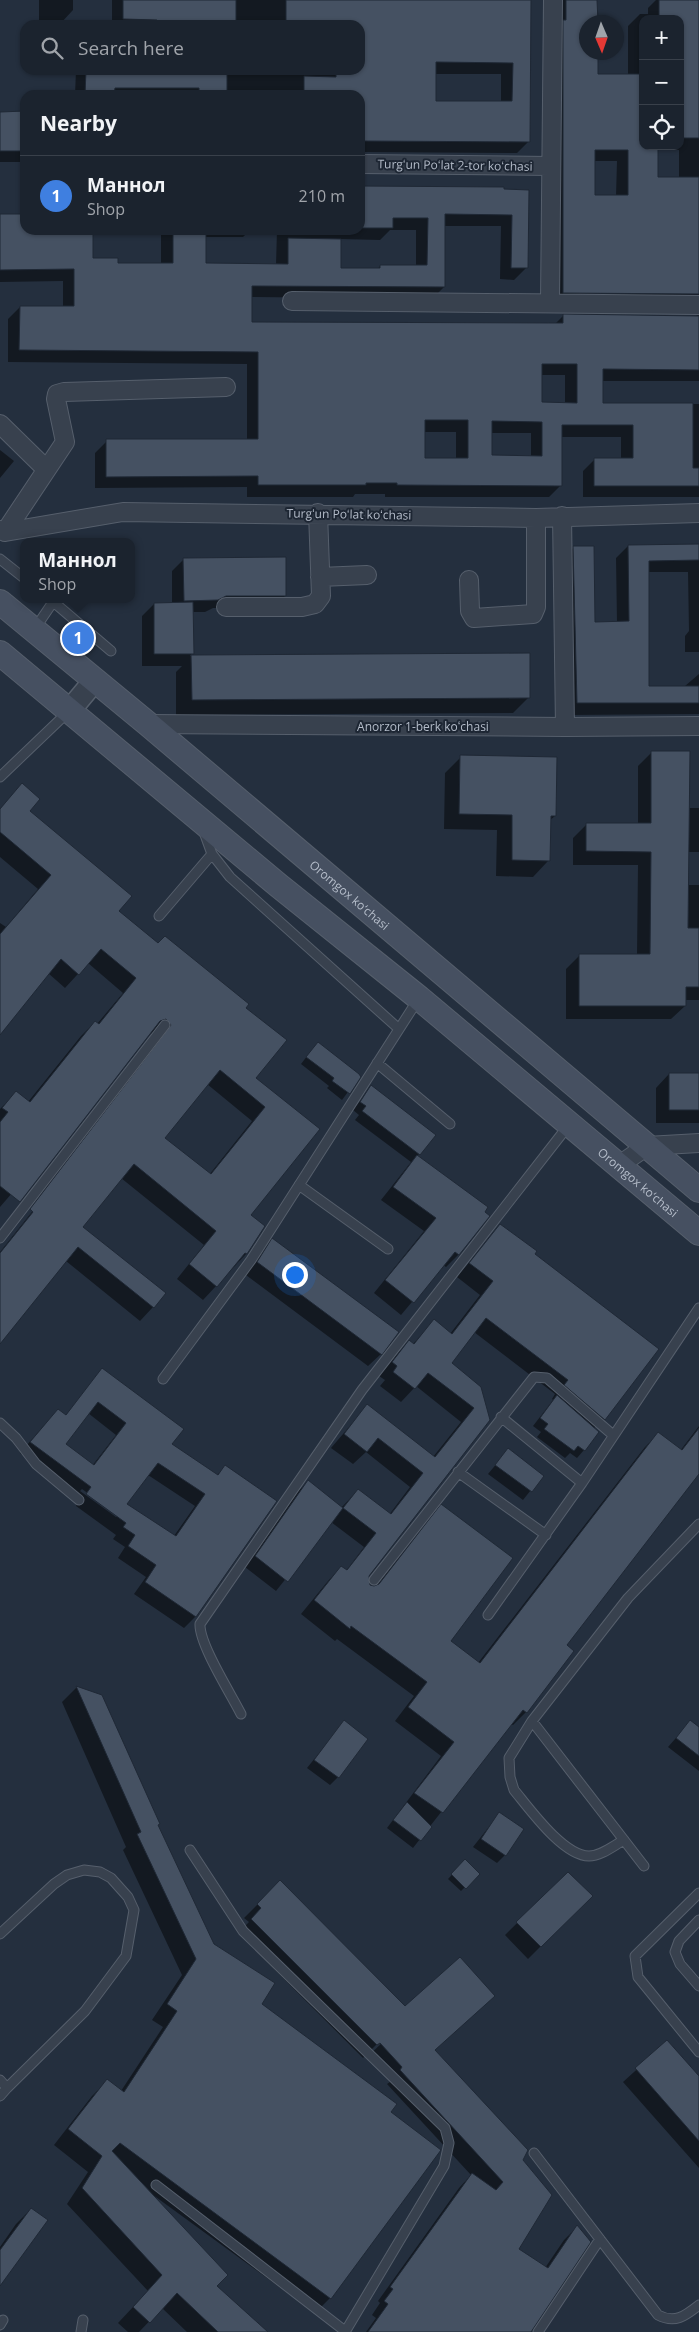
<!DOCTYPE html>
<meta charset="utf-8">
<style>
body{margin:0;font-family:"Open Sans",sans-serif;background:#282f3a;color:#f1f3f6}
.controls{position:absolute;right:15px;top:15px;display:grid;overflow:hidden;border-radius:10px;box-shadow:0 1px 4px #0004}
.controls button{width:45px;height:45px;display:grid;place-items:center;padding:0;border:0;border-bottom:1px solid #39404a;background:#1b232e;color:#f1f3f6;font:25px sans-serif}
.compass{position:absolute;left:579px;top:15px;width:45px;height:45px;border-radius:50%;background:#1b232e;box-shadow:0 1px 4px #0004;rotate:178deg}
.you{position:absolute;left:294px;top:1274px;width:18px;height:18px;margin:-12px;border:4px solid #fff;border-radius:50%;background:#1a73e8;box-shadow:0 0 0 8px #1a73e833}
.badge{display:grid;place-items:center;width:32px;height:32px;border-radius:50%;background:#8ab4f8;color:#fff;font-size:16px;font-weight:700}
.pin{position:absolute;translate:-50% -50%;border:2px solid #fff;box-shadow:0 1px 5px #0006}
.popup{position:absolute;left:20px;top:538px;width:115px;height:65px;box-sizing:border-box;display:grid;place-content:center;border-radius:10px;background:#1b232e;filter:drop-shadow(0 1px 4px #0005);font-size:16px;white-space:nowrap;color:#a0a4aa}
.popup b{font-size:19px;color:#f1f3f6}
.popup::after{content:'';position:absolute;left:50%;top:100%;margin-left:-10px;border:10px solid transparent;border-top-color:#1b232e}
.list{margin:0;padding:0;list-style:none}
h2{display:flex;justify-content:space-between;align-items:center;height:65px;margin:0;padding:0 20px;font-size:21px}
h2 small{font-size:16px;font-weight:400;color:#a0a4aa}
.list li{display:grid;grid-template-columns:32px 1fr auto;gap:15px;align-items:center;box-sizing:border-box;height:80px;padding:0 20px;border-top:1px solid #39404a}
.list b{display:block;font-size:19px;white-space:nowrap}
.list p{margin:0;font-size:16px;white-space:nowrap;color:#a0a4aa}
.list em{font-size:16px;font-style:normal;color:#a0a4aa}
.icon{flex:none;width:28px;height:28px;fill:none;stroke:currentColor;stroke-width:2;stroke-linecap:round;stroke-linejoin:round}
.map{position:relative;flex:none;width:699px;height:2332px;overflow:hidden}
.search{position:absolute;background:#1b232e;box-shadow:0 1px 4px #0004;left:20px;top:20px;width:345px;height:55px;display:flex;align-items:center;gap:12px;box-sizing:border-box;padding:0 18px;border-radius:15px;color:#a0a4aa;font-size:19px}
.panel{position:absolute;background:#1b232e;box-shadow:0 1px 4px #0004;left:20px;top:90px;width:345px;height:145px;border-radius:15px}
.map>svg:first-child{display:block}
.shadow{fill:#0007;fill-rule:evenodd}
.building{fill:#455162;stroke:#1f2835;fill-rule:evenodd}
.lines{fill:none;stroke-linecap:round;stroke-linejoin:round}
.service-casing{stroke:#565f6c;stroke-width:11}
.minor-casing{stroke:#565f6c;stroke-width:20}
.tertiary-casing{stroke:#565f6c;stroke-width:24}
.secondary-casing{stroke:#565f6c;stroke-width:26}
.service{stroke:#38414e;stroke-width:9}
.minor{stroke:#38414e;stroke-width:18}
.tertiary{stroke:#38414e;stroke-width:21}
.secondary{stroke:#465061;stroke-width:24}
.labels{text-anchor:middle;dominant-baseline:central;stroke-width:4;stroke-linejoin:round;paint-order:stroke}
.street-label{font-size:12px;fill:#b4bcc9;stroke:#1d2633}
</style>
<div class="map">
<svg width="699" height="2332" viewBox="0 0 699 2332">
<rect width="100%" height="100%" fill="#242f3e"/>
<path class="shadow" d="M39,0H73V10L60,24H39Z
M112,0H530L528,142L517,153L360,152V95H75L76,70H360V25H112ZM435,74H501V103L435,102Z
M555,0H596V22H586V52L597,75H628V26L640,14H648V8L656,0H699V381H602L601,404H699V497H583V471L595,459H621V437H561V485L549,497H385V494H355L353,497H247V487L95,488V453L107,441L247,440V364L8,362V319L20,307L63,308V281L0,282V215H25V230H92V260L117,264H161V230H250L243,237H205V265H276L277,230H360V187L527,191L526,268L514,280L500,279L501,226H444V287L432,299L251,297V324H555L563,316H697L693,308L551,305ZM643,19H680V146H643ZM657,150H679V179H657ZM594,161H617L616,196H594ZM390,230H416V266H380L377,270L340,269V239L380,240ZM541,375H565V404H541ZM424,432H456V460H424ZM491,433H531V457L491,456Z
M25,112V162H0V113Z
M0,450L14,461L0,478Z
M699,545V652H685V636L689,631L688,572H647L648,688L685,686L699,674V714L566,715L562,559L574,547L594,623H617L616,558L628,546Z
M184,559L285,596L273,608H213L205,612H192V653L190,656L528,654L529,697L513,713L176,715V672L182,666H142V616L154,604H172V571Z
M652,752L688,808H699V852H688L687,885H699V1000H685V1006L671,1019H566V969L579,956L637,955L638,865H573V838L587,824H638V766Z
M461,757L555,816L549,821L548,861L533,877L496,876L497,830L444,829L445,773Z
M22,785L28,811L118,911L158,944L244,1008L255,1078L318,1129L249,1215L264,1227L246,1254L203,1300L177,1279L204,1245L121,1178L82,1227L153,1307L140,1321L66,1261L0,1342V1252L43,1198L39,1195L158,1041L155,1033L149,1034L0,1207V1109L16,1093L28,1102L81,1036L95,1022L97,1024L123,993L88,963L65,988L48,973L0,1033V923L6,927L38,889L0,857V809ZM207,1084L252,1121L209,1175L163,1138Z
M311,1051L359,1077L342,1100L327,1088L329,1086L301,1064Z
M669,1074H699V1123H656V1088Z
M371,1087L419,1154L417,1156L488,1216L458,1255L446,1267L443,1265L401,1315L374,1293L424,1231L381,1200L411,1162L355,1120L359,1115L353,1110Z
M500,1225L533,1254L604,1419L593,1429L584,1450L577,1458L570,1453L565,1458L537,1437L541,1432L533,1426L553,1400L552,1399L555,1394L474,1332L450,1364L488,1420L366,1580L372,1588L376,1586L428,1519L442,1506L450,1641L478,1663L645,1447L658,1434L680,1451L699,1426V1472L565,1645L573,1651L526,1712L513,1725L510,1724L413,1848L387,1828L441,1756L395,1721L414,1696L337,1639L335,1641L301,1614L328,1581L341,1567L346,1571L364,1547L331,1522L276,1591L245,1567L297,1492L308,1482L341,1508L358,1490L389,1515L410,1487L366,1452L353,1464L331,1448L367,1406L433,1457L461,1422L416,1386L401,1402L380,1386L385,1380L379,1376L396,1355L409,1341L413,1344L434,1321L450,1334L480,1295L457,1277Z
M273,1240L381,1354L368,1366L246,1275L260,1252Z
M103,1370L171,1445L216,1476L225,1467L276,1502L195,1617L184,1628L134,1594L146,1577L118,1558L125,1547L113,1539L116,1535L76,1506L81,1498L20,1453L47,1422L65,1416ZM88,1413L116,1435L92,1466L64,1444ZM148,1475L195,1506L174,1536L125,1505ZM82,1489L118,1515L116,1517L80,1491Z
M508,1450L542,1476L523,1500L488,1474Z
M77,1687L157,1825L213,1945L260,2004L389,2113L330,2298L315,2313L149,2192L215,2286L267,2332H187L162,2308L139,2332H128L118,2323L148,2291L67,2204L88,2172L54,2145L92,2096L107,2081L121,2091L163,2027L152,2020L182,1975L123,1850L126,1847L62,1702Z
M344,1722L338,1777L330,1785L307,1768Z
M690,1722L699,1729V1771L668,1747Z
M499,1814L505,1855L497,1863L473,1847Z
M465,1861L478,1874L461,1891L448,1879Z
M568,1873L591,1896L528,1959L505,1935Z
M280,1882L434,2051L521,2161L517,2249L545,2268L564,2240L577,2227L529,2332H366L376,2318L372,2315L380,2303L378,2301L459,2188L471,2175L387,2084L390,2082L367,2057L383,2042L381,2040L363,2058L238,1933L249,1922L244,1918Z
M667,2042L699,2078V2168L623,2082Z
M31,2209L0,2284V2247L16,2224Z"/>
<path class="building" d="M123,0H236V25H157V20L123,19Z
M286,0H531L530,142L360,141V95L304,94V76L336,77V70H360V25H286ZM436,62L513,63L512,101H436Z
M566,0H597L598,22H586V52H598V74H643V146H658V177H699V294L563,293V20H566ZM595,150H628V195H595Z
M659,0H699V138H680V19H659Z
M86,70H227V95H199V88H115L114,95H85Z
M25,111V151H0V112Z
M360,186L504,187V189L529,190L528,268H511L512,215L445,214V287L252,286V322L563,323V314L699,316V370L603,369V403H693V468H699V486H594V458H633V425H562V486L397,485V483H366V485H258V476L106,477V439H258V352L19,350L20,306H74V269L0,270V214H25V230H93V258H118V263H173V230H206V263L288,264V238L341,239V268H380V265H427L428,218H393V228H360ZM542,364H577V403L542,402ZM425,420H468V458H425ZM492,421L542,422V456L492,455Z
M699,544V560L649,561V686H699V703H577L573,546H594L595,622L629,621L628,545Z
M286,557V596H226L218,600L184,601L183,558Z
M193,602L194,654H154V603Z
M530,653V698L192,700L191,655Z
M651,751H690L688,928H699V987H686V1006H579V954H650L651,852L586,851V823H651Z
M460,755L557,757L556,816H551L550,861L512,860V815L459,814Z
M22,783L40,799L30,811L132,896L119,911L158,943L165,936L249,1004L246,1008L287,1040L256,1078L320,1129L251,1215L265,1226L247,1254L245,1253L217,1287L189,1264L216,1231L134,1164L83,1227L166,1293L154,1308L78,1247L0,1344V1253L33,1212L30,1209L171,1025L166,1019L160,1021L20,1202L0,1186V1122L8,1112L2,1108L16,1091L30,1102L95,1021L99,1024L136,978L101,949L79,975L61,959L0,1035V934L51,875L0,832V809ZM220,1070L265,1107L211,1174L165,1138Z
M318,1042L359,1074L361,1077L350,1094L332,1081L334,1078L306,1057Z
M669,1073H699V1110H669Z
M371,1085L436,1135L420,1155L362,1111L366,1106L360,1102Z
M417,1155L488,1207L485,1212L490,1216L459,1255L455,1252L414,1303L385,1280L436,1218L393,1187Z
M500,1224L537,1251L535,1254L659,1349L605,1420L564,1385L568,1380L486,1318L452,1363L481,1387L490,1420L369,1576L370,1585L374,1586L379,1584L441,1504L513,1558L451,1641L480,1663L658,1432L682,1450L699,1428V1474L567,1645L574,1651L527,1713L523,1710L443,1813L414,1793L454,1742L408,1707L427,1682L351,1626L350,1629L314,1600L341,1566L347,1570L376,1533L343,1508L358,1489L391,1514L423,1473L378,1438L367,1452L344,1434L367,1404L435,1457L474,1408L428,1373L415,1389L393,1372L397,1366L392,1362L409,1340L414,1344L434,1319L452,1334L493,1281L469,1263Z
M272,1238L399,1332L382,1355L257,1262Z
M102,1368L184,1429L172,1444L218,1475L225,1465L277,1501L196,1617L145,1582L156,1565L128,1546L135,1535L123,1527L126,1523L86,1494L91,1487L30,1442L58,1409L66,1415ZM98,1402L126,1423L94,1465L66,1444ZM158,1463L205,1494L176,1536L127,1504Z
M557,1395L599,1432L585,1451L578,1446L574,1451L544,1429L548,1424L540,1418Z
M508,1448L544,1476L532,1492L495,1465Z
M308,1480L343,1508L288,1582L255,1556Z
M76,1686L102,1695L160,1824L158,1825L214,1944L275,1983L262,2004L397,2104L391,2112L441,2150L331,2299L120,2143L112,2151L228,2275L217,2286L268,2332H218L177,2293L150,2323L133,2307L162,2275L82,2188L102,2156L68,2129L107,2079L124,2092L177,2011L167,2004L196,1959L137,1834L141,1832Z
M344,1720L368,1739L339,1778L314,1760Z
M690,1720L699,1727V1756L676,1738Z
M407,1802L432,1827L421,1841L393,1820Z
M499,1812L524,1829L506,1856L481,1839Z
M465,1859L480,1874L466,1889L451,1874Z
M568,1872L593,1896L541,1947L516,1922Z
M280,1880L405,2006L460,1957L495,1996L435,2050L528,2150L523,2160L552,2195L519,2249L548,2268L577,2225L591,2242L531,2332H368L388,2304L384,2301L393,2289L390,2287L472,2173L496,2190L503,2182L400,2070L402,2067L380,2043L377,2045L251,1919L261,1908L257,1904Z
M667,2040L699,2076V2141L635,2068Z
M31,2208L48,2220L0,2286V2250Z"/>
<g class="lines">
<g class="service-casing">
<path id="service" d="M0,559L24,578
M50,599L111,651
M34,630L53,602
M0,777L68,712
M204,832L212,854L230,877L399,1029
M159,916L212,854
M377,1063L450,1124
M299,1185L388,1249
M0,1238L165,1025
M163,1379L251,1260L419,998
M501,1417L582,1483
M0,1423L16,1438L36,1464L79,1500
M458,1472L546,1535
M374,1580L534,1377L547,1378L613,1435
M488,1615L582,1483L699,1308
M241,1714C231,1694 199,1644 200,1624L362,1390L568,1126
M532,1721L644,1866
M624,1840C613,1846 601,1856 589,1856C563,1856 529,1808 514,1790L510,1777L509,1758L532,1721L628,1598L699,1524
M190,1850L243,1931L445,2128L449,2143L444,2166L345,2332
M699,1893L635,1956L638,1977L699,2052
M699,1920L679,1941L675,1952L680,1964L699,1986
M0,1934L54,1884L67,1875L84,1870L100,1872L111,1878L128,1897L134,1910L126,1956L85,2011L7,2088
M0,2080L7,2088L0,2096
M534,2153L658,2315C675,2324 685,2316 699,2305
M156,2185L345,2331
M0,2325L3,2320
M81,2332L83,2320
M538,2332L600,2239"/>
</g>
<g class="minor-casing">
<path id="minor" d="M360,164L550,166
M292,301L699,305
M550,302L553,0
M0,424L46,469
M562,516L565,727
M0,530L5,532L123,512L536,518L699,513
M5,532L65,442L56,399L57,394L64,392L226,387
M320,577L367,575
M469,580L470,611L474,618L533,614L536,607V518
M226,607H302L315,604L321,596L318,513
M148,724L565,727L699,726
M618,1166L647,1146L699,1143"/>
</g>
<g class="tertiary-casing">
<path id="tertiary" d="M70,710L95,680"/>
</g>
<g class="secondary-casing">
<g id="secondary">
<path id="s1" d="M0,602L148,724L699,1190"/>
<path id="s2" d="M0,653L278,885L419,998L699,1233"/>
</g>
</g>
<use href="#service" class="service"/>
<use href="#minor" class="minor"/>
<use href="#tertiary" class="tertiary"/>
<use href="#secondary" class="secondary"/>
</g>
<g class="labels">
<g class="street-label">
<text transform="translate(455 165) rotate(1)">Turgʻun Poʻlat 2-tor koʻchasi</text>
<text transform="translate(349 514) rotate(1)">Turgʻun Poʻlat koʻchasi</text>
<text x="423" y="726">Anorzor 1-berk koʻchasi</text>
<text stroke="none"><textPath href="#s1" startOffset="456">Oromgox ko‘chasi</textPath></text>
<text stroke="none"><textPath href="#s2" startOffset="829">Oromgox ko‘chasi</textPath></text>
</g>
</g>
</svg>
<div class="controls">
<button>+</button>
<button>−</button>
<button><svg class="icon" aria-label="locate" viewBox="0 0 24 24"><circle cx="12" cy="12" r="6"/><path d="M12 2v4M12 18v4M2 12h4M18 12h4"/></svg></button>
</div>
<svg class="compass" viewBox="-18 -18 36 36"><path d="M0-13l5 13h-10z" fill="#e53935"/><path d="M0 13l5-13h-10z" fill="#a0a4aa"/></svg>
<div class="you"></div>
<div class="pin badge" style="left:78px;top:638px;background:#3f7fe0">1</div>
<div class="popup"><b>Маннол</b>Shop</div>
<div class="search"><svg class="icon" aria-label="search" viewBox="0 0 24 24"><circle cx="10" cy="10" r="6"/><path d="M15 15l6 6"/></svg>Search here</div>
<section class="panel">
<h2>Nearby<small></small></h2>
<ul class="list">
<li><span class="badge" style="background:#3f7fe0">1</span><div><b>Маннол</b><p>Shop</p></div><em>210 m</em></li>
</ul>
</section>
</div>
